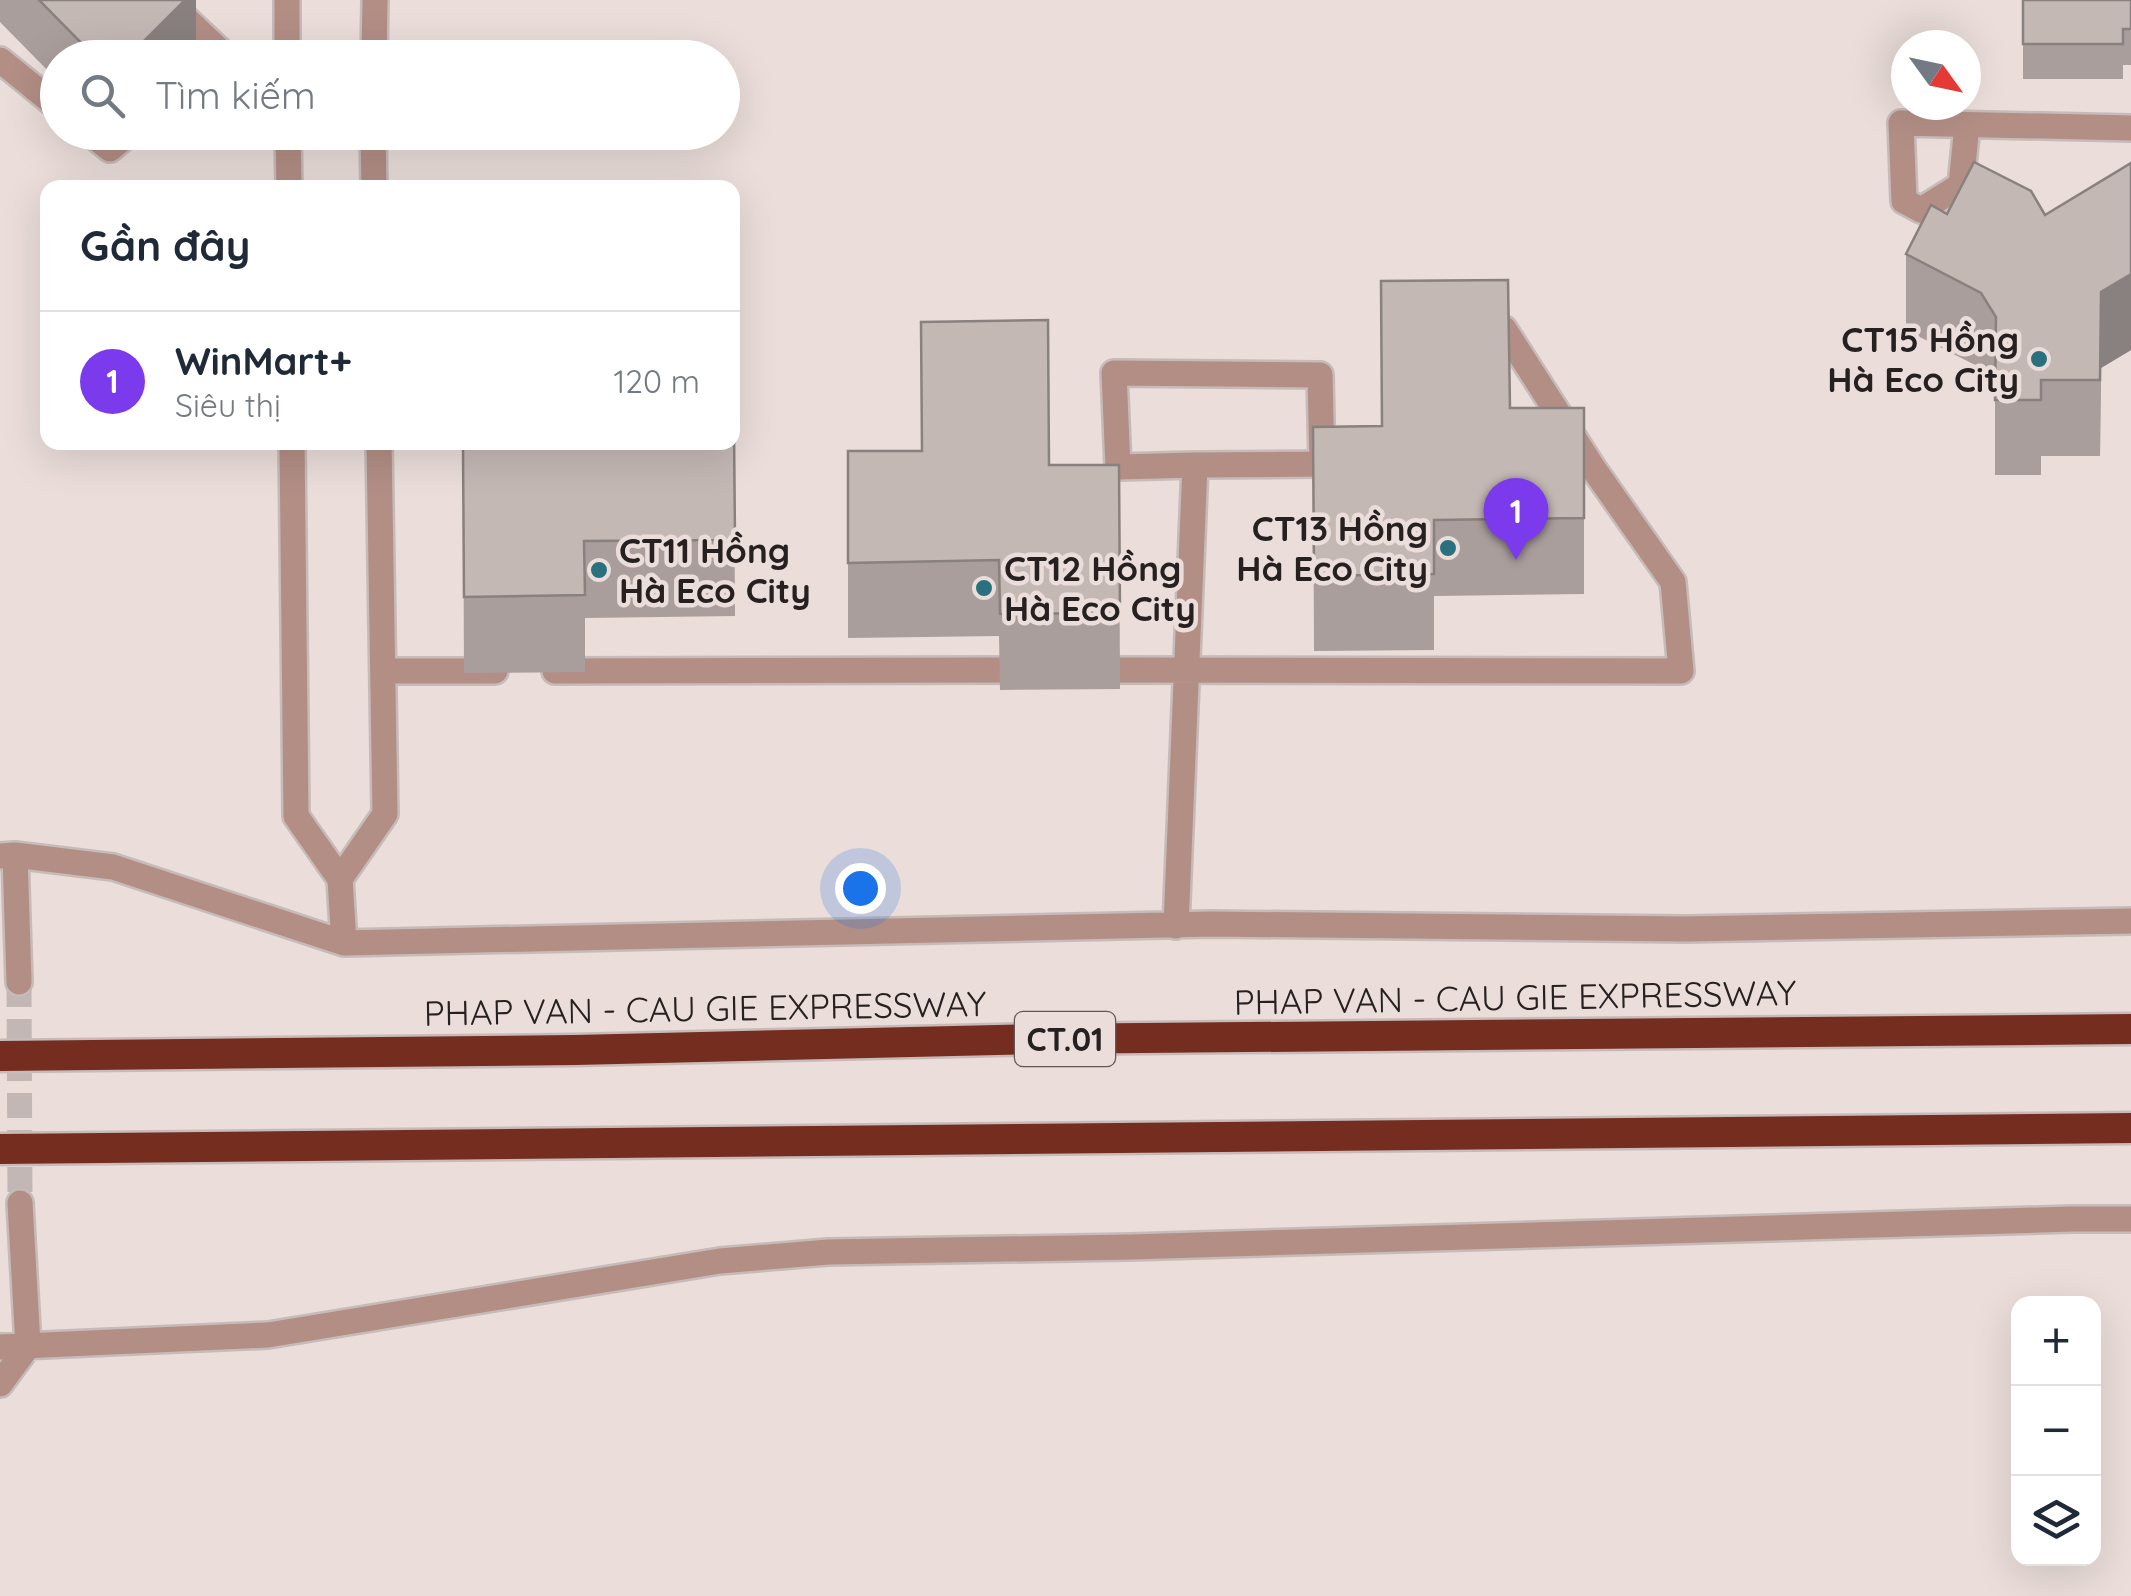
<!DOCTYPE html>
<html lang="vi">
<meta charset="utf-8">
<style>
body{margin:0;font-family:Quicksand,sans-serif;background:#f2f2f3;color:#1f2937}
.controls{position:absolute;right:30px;bottom:30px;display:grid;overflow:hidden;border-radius:20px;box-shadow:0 10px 40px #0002}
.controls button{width:90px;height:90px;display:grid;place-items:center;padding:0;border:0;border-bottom:2px solid #e0e1e3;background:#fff;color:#1f2937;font:50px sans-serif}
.compass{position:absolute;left:1891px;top:30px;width:90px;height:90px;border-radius:50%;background:#fff;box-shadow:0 10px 40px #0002;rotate:123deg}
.you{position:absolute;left:860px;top:888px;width:35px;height:35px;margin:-25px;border:8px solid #fff;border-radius:50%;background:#1a73e8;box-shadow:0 0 0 15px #1a73e833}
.badge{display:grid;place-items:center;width:65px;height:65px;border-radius:50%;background:#7c3aed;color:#fff;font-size:32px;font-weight:700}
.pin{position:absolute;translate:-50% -82px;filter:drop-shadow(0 2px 5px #0008)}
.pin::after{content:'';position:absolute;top:52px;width:35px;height:30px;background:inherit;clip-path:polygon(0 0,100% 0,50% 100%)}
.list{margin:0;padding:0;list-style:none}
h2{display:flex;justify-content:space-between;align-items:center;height:130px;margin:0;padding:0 40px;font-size:42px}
h2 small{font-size:32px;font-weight:400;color:#747a83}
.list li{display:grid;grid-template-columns:65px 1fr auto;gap:30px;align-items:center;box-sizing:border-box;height:140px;padding:0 40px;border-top:2px solid #e0e1e3}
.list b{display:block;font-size:38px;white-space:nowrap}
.list p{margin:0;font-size:32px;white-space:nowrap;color:#747a83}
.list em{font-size:32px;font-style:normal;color:#747a83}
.icon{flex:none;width:55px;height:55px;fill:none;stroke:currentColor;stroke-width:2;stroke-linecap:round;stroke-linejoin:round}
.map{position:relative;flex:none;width:2131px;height:1596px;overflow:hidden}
.search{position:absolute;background:#fff;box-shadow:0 10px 40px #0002;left:40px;top:40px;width:700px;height:110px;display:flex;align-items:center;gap:25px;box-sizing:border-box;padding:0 35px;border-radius:55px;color:#747a83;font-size:38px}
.panel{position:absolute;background:#fff;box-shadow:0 10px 40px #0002;left:40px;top:180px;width:700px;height:270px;border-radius:20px}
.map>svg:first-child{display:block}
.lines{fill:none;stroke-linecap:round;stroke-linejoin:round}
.minor-tunnel{stroke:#c3b7b5;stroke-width:25;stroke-dasharray:25 12;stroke-linecap:butt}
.minor-casing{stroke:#c7bbb9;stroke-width:30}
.highway-casing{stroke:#c7bbb9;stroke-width:35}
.minor{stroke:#b28e85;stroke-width:25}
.highway{stroke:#742d1f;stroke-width:30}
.wall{fill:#a99e9c}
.shaded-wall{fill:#89817f}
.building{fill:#c4b8b5;stroke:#89817f;stroke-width:2.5}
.poi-dot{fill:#2b707f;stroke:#eaddda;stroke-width:4}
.labels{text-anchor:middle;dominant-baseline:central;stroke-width:9;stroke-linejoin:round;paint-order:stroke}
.shield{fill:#eaddda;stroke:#615958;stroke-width:2.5}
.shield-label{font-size:32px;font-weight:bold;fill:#262120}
.poi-label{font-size:35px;font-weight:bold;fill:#262120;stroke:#eaddda;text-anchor:end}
.street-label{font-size:35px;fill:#262120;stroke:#eaddda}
</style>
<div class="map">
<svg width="2131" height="1596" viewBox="0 0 2131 1596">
<rect width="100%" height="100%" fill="#eaddda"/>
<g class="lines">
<path class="minor-tunnel" d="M19,982L20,1203"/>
<g class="minor-casing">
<path id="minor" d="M166,0L223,54
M287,0V58
M374,58L375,0
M0,60L58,107
M1967,125L1961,185L1921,210L1904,201L1901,123L2131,128
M89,132L110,149L130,132
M288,132L289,188
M373,132L374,188
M292,442L296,816L340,879L344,943
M1090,670L1681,671L1673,582L1593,468L1504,329
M383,671H495
M555,671L1030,670
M15,855L19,982
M0,856L15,855L113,867L344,943L1211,924L1686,929L2131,921
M340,879L385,814L379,442
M1176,926L1195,465L1322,464L1320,375L1114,373L1118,467L1195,465
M0,1347L268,1335L720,1261L828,1252L1130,1247L2072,1219H2131
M0,1384L28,1346L20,1203"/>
</g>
<g class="highway-casing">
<path id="highway" d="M0,1056L575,1050L1038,1039L2131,1029
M0,1149L2131,1128"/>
</g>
<use href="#minor" class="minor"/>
<use href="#highway" class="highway"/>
</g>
<path class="wall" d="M0,0H196V51L189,58H58V81L0,22Z
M2023,0H2131V65H2123V79H2023Z
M2131,163V350L2101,368L2100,456H2041V475H1995V392L1981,368L1906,330V254L1947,214L2045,215Z
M1510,408H1584V594L1434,596V650L1314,651L1313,427L1381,426Z
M734,429L735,616L585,618V672L464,673L463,448L532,447Z
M848,451L1049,465H1119L1120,689L1000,690L999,636L848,638Z"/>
<path class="shaded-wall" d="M185,0H196V51L189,58H127Z
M2131,274V350L2101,368L2100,456L2101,292Z"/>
<path class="building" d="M39,0H185L127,58H96Z
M2023,0H2131V29H2123V44H2023Z
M1974,162L2031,191L2045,215L2131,163V274L2101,292L2100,380H2041V400H1995L1996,317L1981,293L1906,254L1931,205L1947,214Z
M1508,280L1510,408H1584V518L1434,520V574L1314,576L1313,427L1382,426L1381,281Z
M1048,320L1049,465H1119L1120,613L1000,614L999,560L848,563V451H922L921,322Z
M732,429H734L735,540L584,541L585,595L464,597L463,448L532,447V442H732Z"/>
<g class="poi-dot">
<circle cx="2039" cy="359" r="10"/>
<circle cx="1448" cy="548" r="10"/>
<circle cx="599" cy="570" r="10"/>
<circle cx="984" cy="588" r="10"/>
</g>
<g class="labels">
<rect class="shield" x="1015" y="1012" width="100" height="54" rx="8"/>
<g class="shield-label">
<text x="1065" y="1039">CT.01</text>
</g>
<g class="poi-label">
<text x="2019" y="339">CT15 Hồng<tspan x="2019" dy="40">Hà Eco City</tspan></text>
<text x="1428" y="528">CT13 Hồng<tspan x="1428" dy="40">Hà Eco City</tspan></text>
<text x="619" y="550" text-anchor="start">CT11 Hồng<tspan x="619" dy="40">Hà Eco City</tspan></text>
<text x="1004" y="568" text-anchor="start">CT12 Hồng<tspan x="1004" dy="40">Hà Eco City</tspan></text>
</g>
<g class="street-label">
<text transform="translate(1515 997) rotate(-1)">PHAP VAN - CAU GIE EXPRESSWAY</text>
<text transform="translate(705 1008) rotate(-1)">PHAP VAN - CAU GIE EXPRESSWAY</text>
</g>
</g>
</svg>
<div class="controls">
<button>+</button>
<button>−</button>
<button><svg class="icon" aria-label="layers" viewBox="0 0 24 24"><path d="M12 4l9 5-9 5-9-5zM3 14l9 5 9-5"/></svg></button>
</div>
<svg class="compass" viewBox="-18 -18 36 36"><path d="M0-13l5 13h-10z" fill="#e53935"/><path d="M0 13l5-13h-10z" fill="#747a83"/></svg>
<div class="you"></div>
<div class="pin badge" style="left:1516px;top:560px">1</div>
<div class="search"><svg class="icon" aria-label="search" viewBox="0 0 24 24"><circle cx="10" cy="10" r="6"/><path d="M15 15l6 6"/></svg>Tìm kiếm</div>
<section class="panel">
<h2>Gần đây<small></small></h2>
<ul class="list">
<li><span class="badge">1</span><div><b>WinMart+</b><p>Siêu thị</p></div><em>120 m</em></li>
</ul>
</section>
</div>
